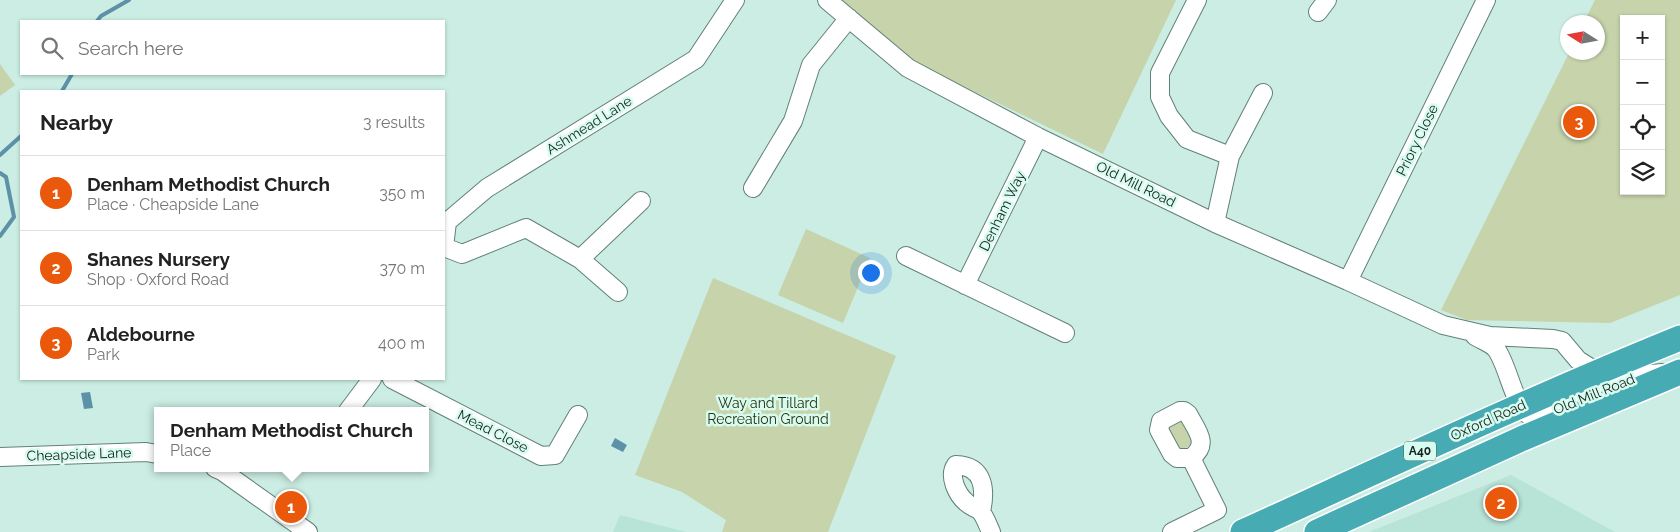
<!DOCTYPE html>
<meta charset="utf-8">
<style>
body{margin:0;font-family:Raleway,sans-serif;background:#f6f6f6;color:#222}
.controls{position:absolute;right:15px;top:15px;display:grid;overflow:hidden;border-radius:0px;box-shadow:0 1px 4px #0004}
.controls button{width:45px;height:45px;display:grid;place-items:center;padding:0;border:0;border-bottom:1px solid #e0e0e0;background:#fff;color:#222;font:25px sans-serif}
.compass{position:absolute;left:1560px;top:15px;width:45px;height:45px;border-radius:50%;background:#fff;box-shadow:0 1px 4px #0004;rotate:281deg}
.you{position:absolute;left:870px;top:272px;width:18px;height:18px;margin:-12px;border:4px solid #fff;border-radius:50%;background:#1a73e8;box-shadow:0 0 0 8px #1a73e833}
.badge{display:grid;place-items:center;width:32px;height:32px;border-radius:50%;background:#ea580c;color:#fff;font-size:16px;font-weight:700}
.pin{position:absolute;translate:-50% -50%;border:2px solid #fff;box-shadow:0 1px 5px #0006}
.popup{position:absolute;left:154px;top:407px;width:275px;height:65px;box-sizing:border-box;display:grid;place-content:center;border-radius:0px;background:#fff;filter:drop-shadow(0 1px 4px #0005);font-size:16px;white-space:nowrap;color:#767676}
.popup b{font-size:19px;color:#222}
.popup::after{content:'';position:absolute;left:50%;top:100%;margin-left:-10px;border:10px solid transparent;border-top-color:#fff}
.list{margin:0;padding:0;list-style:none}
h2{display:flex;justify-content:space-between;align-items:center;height:65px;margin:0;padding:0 20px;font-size:21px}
h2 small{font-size:16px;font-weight:400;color:#767676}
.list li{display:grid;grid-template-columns:32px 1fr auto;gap:15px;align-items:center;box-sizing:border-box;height:75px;padding:0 20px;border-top:1px solid #e0e0e0}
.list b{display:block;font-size:19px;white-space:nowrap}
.list p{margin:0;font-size:16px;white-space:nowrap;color:#767676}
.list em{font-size:16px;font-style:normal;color:#767676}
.icon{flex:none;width:28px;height:28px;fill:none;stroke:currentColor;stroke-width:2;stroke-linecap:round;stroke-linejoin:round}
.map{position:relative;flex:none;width:1680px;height:532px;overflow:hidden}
.search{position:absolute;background:#fff;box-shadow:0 1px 4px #0004;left:20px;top:20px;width:425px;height:55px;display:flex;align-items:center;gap:12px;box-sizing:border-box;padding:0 18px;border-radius:0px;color:#767676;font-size:19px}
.panel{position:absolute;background:#fff;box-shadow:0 1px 4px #0004;left:20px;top:90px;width:425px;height:290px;border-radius:0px}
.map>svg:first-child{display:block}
.built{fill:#b8e3d7}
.green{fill:#c6d3ab;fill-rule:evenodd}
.water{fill:#5d91a8}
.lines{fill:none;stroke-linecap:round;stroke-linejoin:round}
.stream{stroke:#5d91a8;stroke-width:4}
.minor-casing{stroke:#628178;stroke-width:20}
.highway-casing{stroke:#fff;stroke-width:28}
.minor{stroke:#fff;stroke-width:18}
.highway{stroke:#46abb3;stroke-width:25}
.labels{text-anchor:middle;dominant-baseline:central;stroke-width:5;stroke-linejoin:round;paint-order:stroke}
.shield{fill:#d8fbf0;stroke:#50635e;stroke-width:1}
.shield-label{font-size:12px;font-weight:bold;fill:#16221f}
.street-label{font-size:14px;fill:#16221f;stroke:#d8fbf0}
.park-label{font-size:14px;fill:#28320d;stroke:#d8fbf0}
</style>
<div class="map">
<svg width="1680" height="532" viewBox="0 0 1680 532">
<rect width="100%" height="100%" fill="#cbede3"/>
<path class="built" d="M1511,475L1615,532H1369Z
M620,515L686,532H613Z"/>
<path class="green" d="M841,0H1176L1103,154L913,62Z
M1595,0H1680V295L1610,323L1467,320L1441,310L1569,53L1598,52V22H1584ZM1624,19H1661V191H1624Z
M0,64L15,85L0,96Z
M806,229L870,258L843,323L778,295Z
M713,278L896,356L828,532H722L726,520L682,492L635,475Z
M1183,418L1193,442C1189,447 1183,450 1177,448L1166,424Z"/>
<path class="water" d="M90,392L93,408L84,409L81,393Z
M615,438L627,445L623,452L611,446Z"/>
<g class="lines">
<path class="stream" d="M97,21L101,16L129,0
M62,91L72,74
M0,155L21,136
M0,173L6,177L14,217L0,236"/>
<g class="minor-casing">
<path id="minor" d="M827,0L908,68L1038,137L1215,223L1348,281L1443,325L1490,336L1553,339L1562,341L1578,360L1597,372
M1197,0L1160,73V97L1169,116L1187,139L1230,156L1215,223
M1318,12L1327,0
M1230,156L1263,93
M753,188L793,121L811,65L849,18
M444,247L447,222L487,188L696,59L735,0
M444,247L462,254L526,228L580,259L618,292
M906,256L1065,333
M580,259L641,201
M1348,281L1486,0
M965,285L1038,137
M1475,336C1481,340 1491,343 1496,349C1509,366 1513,408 1533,418L1632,376L1662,373
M392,379L541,456L555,455L578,415
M348,411L372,379
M0,457L146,452L157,454
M215,468L222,471L308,532
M981,512C986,489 984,466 956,465C948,476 957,495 967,503C971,507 977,508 980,511C985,516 988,526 991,532
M1172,532L1217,510L1191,458C1210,444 1197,431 1188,414L1184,411H1180L1161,421L1159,430L1172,454L1177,458H1191"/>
</g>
<g class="highway-casing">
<path id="highway" d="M1243,532C1388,466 1532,398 1680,338
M1317,532L1521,439L1680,372"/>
</g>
<use href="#minor" class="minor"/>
<use href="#highway" class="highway"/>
</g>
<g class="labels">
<rect class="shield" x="1404" y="441.5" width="32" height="19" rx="4"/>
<g class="shield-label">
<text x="1420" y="451">A40</text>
</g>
<g class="street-label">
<text transform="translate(589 125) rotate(-32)">Ashmead Lane</text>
<text transform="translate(1417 140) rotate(-64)">Priory Close</text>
<text transform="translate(1136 184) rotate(26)">Old Mill Road</text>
<text transform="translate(1002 211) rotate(-64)">Denham Way</text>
<text transform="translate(1594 394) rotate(-22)">Old Mill Road</text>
<text transform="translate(1488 420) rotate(-24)">Oxford Road</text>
<text transform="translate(493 431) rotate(27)">Mead Close</text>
<text transform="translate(79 454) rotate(-2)">Cheapside Lane</text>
</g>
<g class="park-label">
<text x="768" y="403">Way and Tillard<tspan x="768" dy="16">Recreation Ground</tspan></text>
</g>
</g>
</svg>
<div class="controls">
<button>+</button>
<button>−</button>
<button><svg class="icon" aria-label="locate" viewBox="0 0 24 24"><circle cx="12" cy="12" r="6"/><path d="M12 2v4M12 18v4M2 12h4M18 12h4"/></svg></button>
<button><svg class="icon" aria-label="layers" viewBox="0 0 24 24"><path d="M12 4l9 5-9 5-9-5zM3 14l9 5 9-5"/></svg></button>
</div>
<svg class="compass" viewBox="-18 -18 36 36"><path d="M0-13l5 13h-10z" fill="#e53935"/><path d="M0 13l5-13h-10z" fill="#767676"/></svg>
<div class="you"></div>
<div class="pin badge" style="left:291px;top:507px">1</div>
<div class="popup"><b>Denham Methodist Church</b>Place</div>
<div class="pin badge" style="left:1501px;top:503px">2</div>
<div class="pin badge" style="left:1579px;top:122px">3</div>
<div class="search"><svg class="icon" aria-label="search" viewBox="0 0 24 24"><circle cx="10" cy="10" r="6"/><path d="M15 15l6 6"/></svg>Search here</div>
<section class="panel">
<h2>Nearby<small>3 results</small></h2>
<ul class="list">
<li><span class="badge">1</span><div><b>Denham Methodist Church</b><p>Place · Cheapside Lane</p></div><em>350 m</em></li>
<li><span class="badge">2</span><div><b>Shanes Nursery</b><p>Shop · Oxford Road</p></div><em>370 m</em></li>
<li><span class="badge">3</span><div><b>Aldebourne</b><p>Park</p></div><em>400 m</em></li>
</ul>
</section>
</div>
